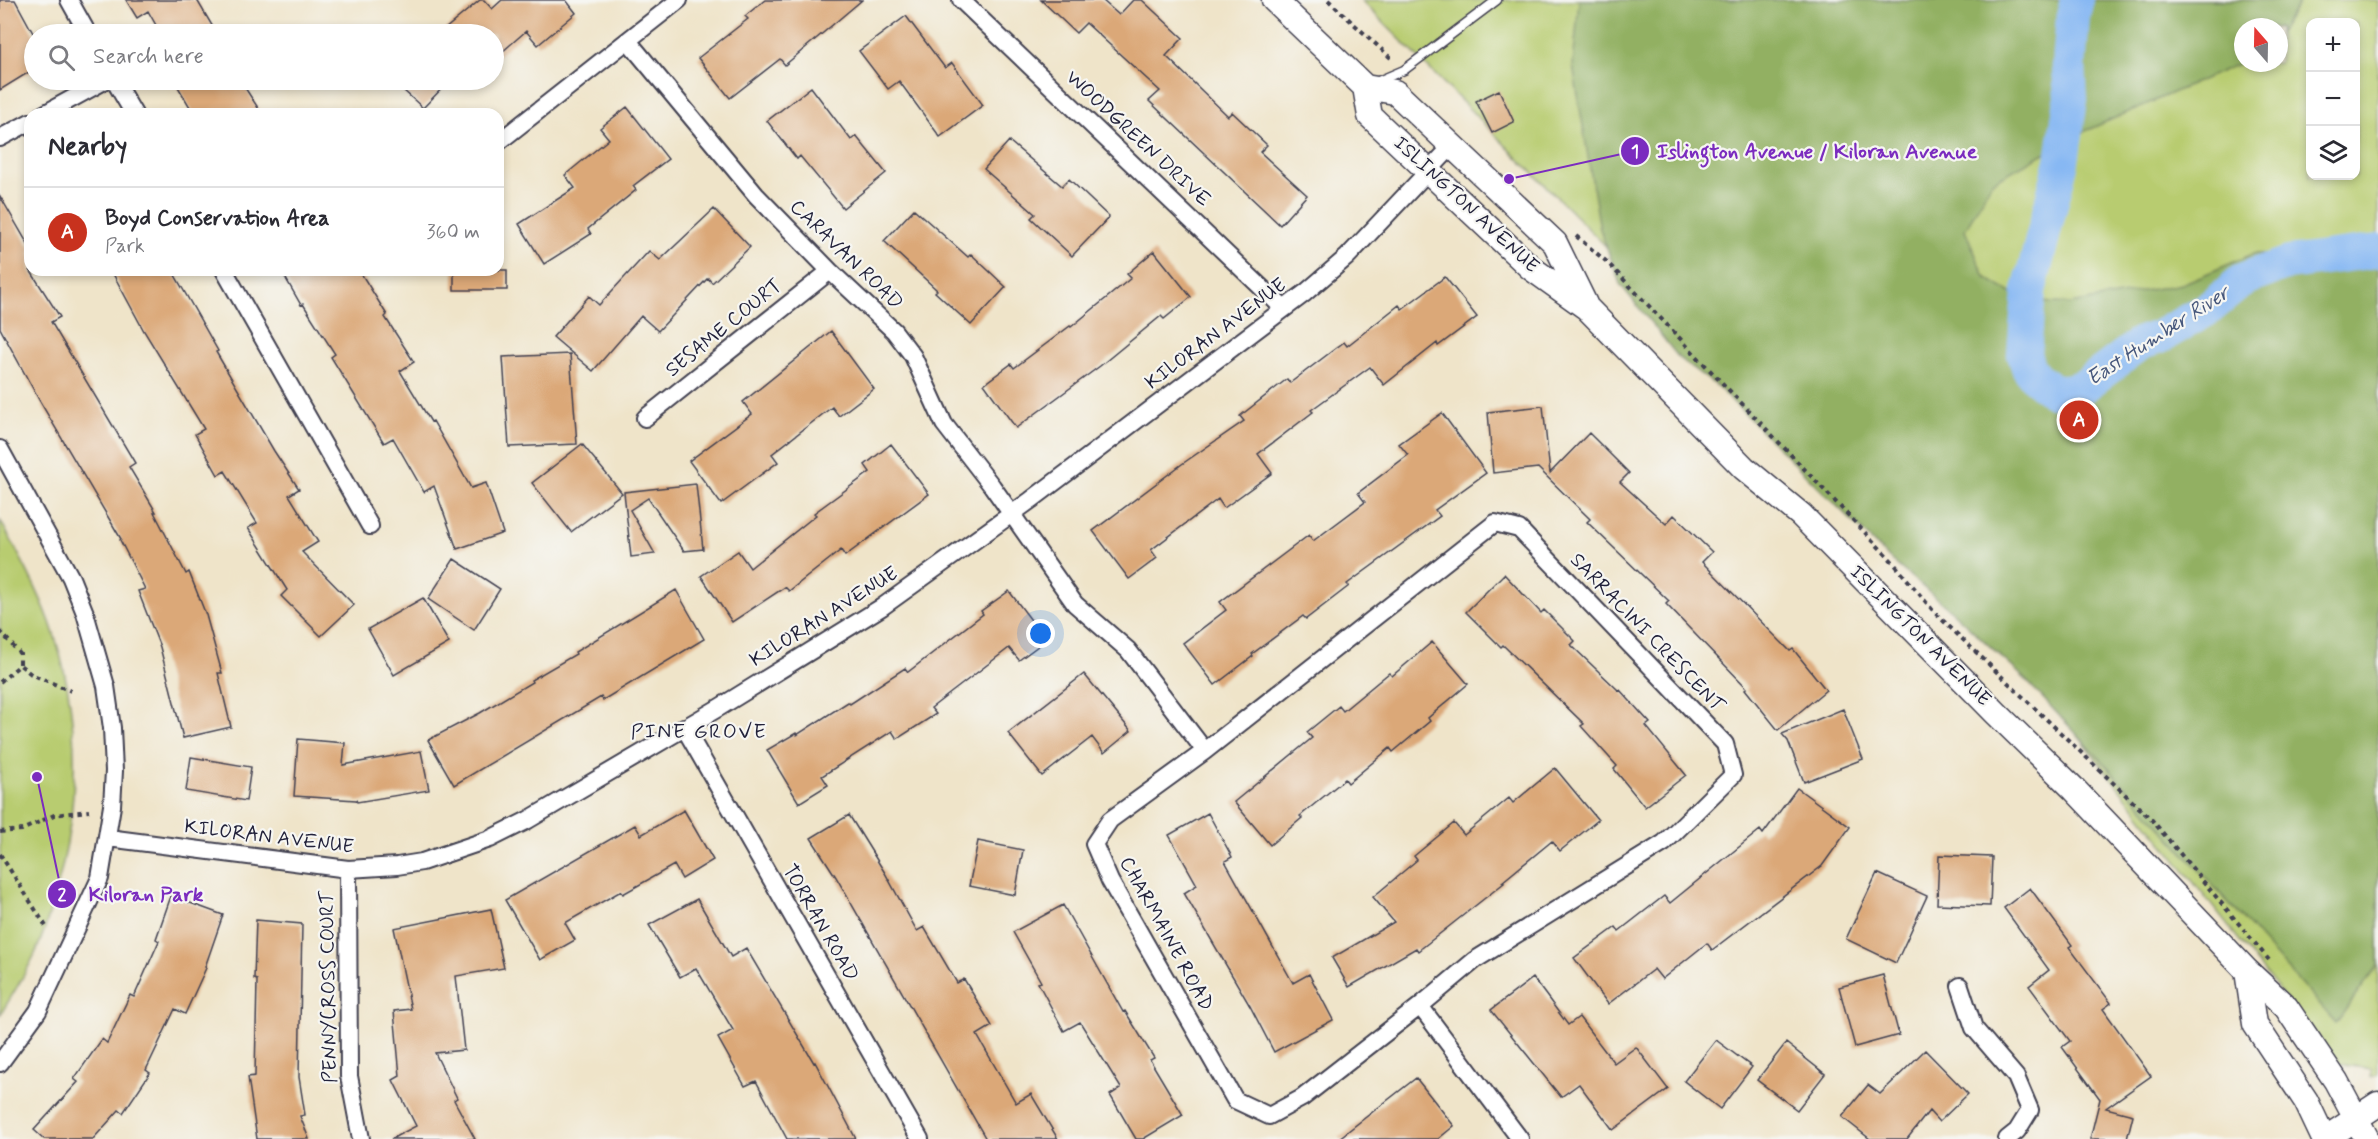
<!DOCTYPE html>
<meta charset="utf-8">
<style>
body{margin:0;font-family:Mynerve,sans-serif;background:#f7f7f7;color:#2b2b33}
.controls{position:absolute;right:18px;top:18px;display:grid;overflow:hidden;border-radius:12px;box-shadow:0 3px 9px #0003}
.controls button{width:54px;height:54px;display:grid;place-items:center;padding:0;border:0;border-bottom:2px solid #e1e1e2;background:#fff;color:#2b2b33;font:30px sans-serif}
.compass{position:absolute;left:2234px;top:18px;width:54px;height:54px;border-radius:50%;background:#fff;box-shadow:0 3px 9px #0003;rotate:340deg}
.you{position:absolute;left:1041px;top:634px;width:21px;height:21px;margin:-15px;border:4px solid #fff;border-radius:50%;background:#1a73e8;box-shadow:0 0 0 9px #1a73e833}
.badge{display:grid;place-items:center;width:39px;height:39px;border-radius:50%;background:#c8321e;color:#fff;font-size:20px;font-weight:700}
.pin{position:absolute;translate:-50% -50%;border:3px solid #fff;box-shadow:0 2px 6px #0006}
.list{margin:0;padding:0;list-style:none}
h2{display:flex;justify-content:space-between;align-items:center;height:78px;margin:0;padding:0 24px;font-size:26px}
h2 small{font-size:20px;font-weight:400;color:#7c7c81}
.list li{display:grid;grid-template-columns:39px 1fr auto;gap:18px;align-items:center;box-sizing:border-box;height:90px;padding:0 24px;border-top:2px solid #e1e1e2}
.list b{display:block;font-size:22px;white-space:nowrap}
.list p{margin:0;font-size:20px;white-space:nowrap;color:#7c7c81}
.list em{font-size:20px;font-style:normal;color:#7c7c81}
.icon{flex:none;width:33px;height:33px;fill:none;stroke:currentColor;stroke-width:2;stroke-linecap:round;stroke-linejoin:round}
.map{position:relative;flex:none;width:2378px;height:1139px;overflow:hidden}
.search{position:absolute;background:#fff;box-shadow:0 3px 9px #0003;left:24px;top:24px;width:480px;height:66px;display:flex;align-items:center;gap:15px;box-sizing:border-box;padding:0 21px;border-radius:33px;color:#7c7c81;font-size:22px}
.panel{position:absolute;background:#fff;box-shadow:0 3px 9px #0003;left:24px;top:108px;width:480px;height:168px;border-radius:18px}
.map>svg:first-child{display:block}
.green{fill:#b8cc70;stroke:#6d7756;stroke-width:1.5;fill-rule:evenodd}
.forest{fill:#92b062;stroke:#5a694e;stroke-width:1.5}
.lines{fill:none;stroke-linecap:round;stroke-linejoin:round}
.river{stroke:#87b8f3;stroke-width:34}
.building{fill:#dba878}
.lane-casing{stroke:#413f50;stroke-width:11}
.street-casing{stroke:#413f50;stroke-width:20}
.secondary-casing{stroke:#413f50;stroke-width:27}
.path{stroke:#413f50;stroke-width:4;stroke-dasharray:4.5 4.5;stroke-linecap:butt}
.lane{stroke:#fff;stroke-width:8}
.street{stroke:#fff;stroke-width:16}
.secondary{stroke:#fff;stroke-width:24}
.labels{text-anchor:middle;dominant-baseline:central;stroke-width:4.5;stroke-linejoin:round;paint-order:stroke}
.street-label{font-size:20px;fill:#22223b;stroke:#f6f6f2}
.water-label{font-size:21px;font-style:italic;fill:#45567b;stroke:#f6f6f2}
.neighbourhood-label{font-size:21px;letter-spacing:1.5px;fill:#22223b;stroke:#f6f6f2}
.leader{fill:none;stroke:#7b2cbf;stroke-width:2}
.callout-dot{fill:#7b2cbf;stroke:#f6f6f2;stroke-width:2}
.mark-label{font-size:18px;text-anchor:middle;font-weight:bold;fill:#fff}
.callout-label{font-size:21px;text-anchor:middle;font-weight:bold;fill:#7b2cbf;stroke:#f6f6f2;stroke-width:4.5;stroke-linejoin:round;paint-order:stroke}
</style>
<div class="map">
<svg width="2378" height="1139" viewBox="0 0 2378 1139">
<rect width="100%" height="100%" fill="#f6f6f2"/>
<filter id="ink" filterUnits="userSpaceOnUse"><feTurbulence type="fractalNoise" baseFrequency=".0167" numOctaves="2"/><feDisplacementMap in="SourceGraphic" scale="12" xChannelSelector="R" yChannelSelector="G"/><feConvolveMatrix kernelMatrix="1 2 1 2 8 2 1 2 1" color-interpolation-filters="sRGB"/></filter>
<filter id="wash" filterUnits="userSpaceOnUse"><feTurbulence type="fractalNoise" baseFrequency=".008" numOctaves="4" result="noise"/><feDisplacementMap in="SourceGraphic" scale="24" xChannelSelector="R" yChannelSelector="G"/><feGaussianBlur stdDeviation="1.35" result="paint"/><feColorMatrix in="noise" values="0 0 0 0 0 0 0 0 0 0 0 0 0 0 0 0 0 1.4 0 .05"/><feComposite in="paint" operator="in"/></filter>
<g filter="url(#wash)">
<rect width="100%" height="100%" fill="#efe4c9"/>
<path class="green" d="M1361,0H2378V1075L2371,1077L2372,1069L2337,1064L2022,665ZM2310,22H2356V176H2310ZM2243,27H2279V63H2243Z
M0,520C18,553 37,587 50,622C81,710 81,801 56,891C50,913 44,935 34,956C24,976 12,996 0,1015Z"/>
<path class="forest" d="M1579,0H2072L2074,15L2086,0H2301L2279,33V27H2243V62L2083,132L1992,182L1965,230L1985,277L2024,301L2070,304L2182,284L2253,254L2347,252L2378,256V965L2336,1023L2099,758L2024,678L1956,615L1892,561L1719,388L1679,358L1620,284L1600,229L1573,66Z"/>
<g class="lines">
<path class="river" d="M2077,0L2073,16L2069,66L2071,99L2062,161L2029,291L2024,354L2028,367L2036,378L2052,391H2068L2084,386L2141,343L2159,337L2208,309L2244,279L2288,263L2378,251"/>
</g>
<g id="blocks">
<path class="building" d="M0,0H15L34,35V69L0,90Z
M126,0H197L217,34H161L148,11L137,18Z
M480,0H484L492,9L502,0H566L576,13L538,45L526,31L494,59V34H439Z
M765,0H862L785,65L780,59L730,98L698,58L748,19L745,16Z
M1041,0H1102L1119,15L1133,0H1142L1183,38L1166,56L1228,116L1232,112L1267,145L1260,152L1307,195L1280,225L1149,101L1160,91L1086,23L1076,33Z
M906,16L945,68L952,63L983,105L940,137L899,81L888,89L859,51Z
M174,80H240L262,114H194Z
M392,80H450L423,108Z
M811,87L851,140L856,136L886,173L843,208L800,156L797,159L767,121Z
M1499,90L1514,122L1492,133L1476,101Z
M627,107L668,159L633,186L636,190L588,229L591,234L544,264L519,224L575,188L565,175L609,139L600,128Z
M1009,141L1062,186L1069,179L1109,217L1072,256L1031,218L1035,214L984,169Z
M0,196L30,248V270L60,317L51,322L135,463L129,467L156,512H154L186,574L189,572L206,615L222,673H218L231,727L183,738L160,647L138,591L145,589L120,540L121,539L39,400L0,328Z
M714,209L750,247L712,283L708,278L658,331L641,316L593,371L553,337L589,296L599,305L649,251L660,260Z
M914,209L968,257L971,254L1006,287L971,325L935,292L937,290L884,241Z
M1154,251L1191,297L1164,319L1161,316L1100,366L1016,428L984,384L1011,364L1014,368L1070,326L1071,327L1131,278L1127,274Z
M111,270H172L218,351L216,352L274,451L299,489L289,495L318,542L302,552L354,605L321,636L281,596L287,590L248,528L257,523L225,471L218,475L195,434L204,429L144,331Z
M281,270H359L387,315L385,317L414,362L400,371L431,422L433,421L471,488L486,483L503,533L457,549L434,486L424,492L393,438L384,443L331,357L335,354L303,304L301,305Z
M454,270H507V290H454Z
M1445,277L1477,317L1438,346L1437,343L1384,385L1370,367L1311,410L1313,412L1258,454L1272,473L1224,508L1218,499L1151,550L1157,558L1129,579L1093,531L1182,464L1244,421L1240,416L1287,379L1290,383L1344,342L1347,346L1399,305L1402,309Z
M831,331L874,389L839,416L832,407L772,454L778,462L721,504L689,461L752,414L743,402Z
M570,354L577,444L509,447L503,357Z
M1543,406L1550,473L1589,433L1629,473L1620,482L1666,524L1674,515L1712,552L1702,562L1790,651L1793,649L1826,690L1778,730L1745,689L1747,688L1666,604L1669,601L1587,522L1590,519L1538,468L1493,473L1488,412Z
M1442,413L1486,473L1435,510L1440,516L1347,584L1349,586L1306,619L1303,616L1252,654L1253,656L1215,685L1183,643L1226,610L1220,602L1309,535L1313,541L1365,502L1358,493L1408,455L1399,444Z
M582,444L622,493L571,532L532,483Z
M891,444L929,494L845,556L841,550L789,591L785,587L732,622L701,576L738,551L750,568L816,515L814,513L870,472L865,465Z
M696,484L703,549L684,551L648,498L630,510L655,554L631,557L624,492Z
M454,559L500,589L474,630L428,599Z
M1504,574L1541,613L1544,610L1575,641L1571,645L1619,691L1620,690L1650,723L1646,726L1686,775L1645,807L1614,769L1617,766L1581,726L1584,724L1503,645L1501,647L1466,612Z
M676,590L704,639L603,700L601,697L454,785L428,740L480,713L532,682L531,680L576,654L575,652Z
M1009,591L1046,640L1019,660L1009,648L931,708L936,714L897,739L892,731L822,776L828,785L799,803L767,750L796,733L797,735L848,702L850,704L905,668L908,672L983,614L981,611Z
M423,598L449,643L394,675L368,629Z
M1432,642L1468,684L1428,718L1430,721L1393,752L1390,748L1348,783L1345,779L1300,816L1302,818L1270,845L1234,802L1312,738L1307,732L1339,706L1343,711L1389,673L1392,676Z
M1084,674L1131,731L1104,753L1092,737L1042,776L1008,733Z
M1843,709L1863,759L1804,782L1788,741L1782,734Z
M298,739L345,743L343,765L421,751L429,790L357,802L356,800L294,796Z
M191,757L251,767L246,801L186,791Z
M1555,768L1598,820L1560,851L1552,841L1502,882L1504,883L1418,951L1416,948L1349,987L1332,958L1394,922L1373,897L1417,860L1414,856L1454,823L1464,835L1509,798L1513,803Z
M1797,788L1850,827L1822,866L1712,950L1707,943L1662,979L1654,969L1608,1004L1574,958L1616,927L1619,931L1664,896L1670,903L1760,830L1763,834Z
M684,810L713,860L682,879L674,865L623,894L621,891L565,923L575,940L540,960L505,900L635,825L641,835Z
M1208,813L1232,857L1225,861L1293,983L1309,974L1333,1020L1274,1052L1250,1006L1184,893L1197,885L1169,835Z
M849,815L885,873L917,931L924,927L957,983L964,979L992,1026L977,1035L1016,1103L1031,1094L1058,1139H986L836,877L811,838Z
M978,841L1023,850L1015,895L969,886Z
M1939,855L1992,857L1990,906L1937,904Z
M1877,873L1927,896L1896,963L1846,939Z
M2030,888L2072,945L2069,947L2111,1003L2103,1009L2151,1076L2106,1108L2133,1115L2127,1139H2090L2100,1099L2062,1047L2070,1041L2029,986L2049,970L2004,908Z
M171,896L223,915L205,967L206,968L185,1014L175,1009L146,1070L150,1073L123,1113L119,1110L93,1139H44L34,1130L78,1082L74,1079L102,1039L107,1043L130,995L134,997L159,941L156,939Z
M697,899L731,957L746,948L814,1063L815,1062L856,1139H787L756,1081L745,1086L718,1038L733,1030L696,968L680,977L649,925Z
M1063,905L1123,1012L1125,1011L1154,1058L1150,1060L1183,1115L1143,1139H1136L1110,1095L1121,1088L1080,1022L1064,1031L1038,983L1041,982L1013,932Z
M491,909L504,968L456,976L464,1050L435,1053L457,1098L454,1100L475,1139H391L416,1126L393,1080L400,1076L394,1011L411,1009L394,928Z
M256,920L302,924L299,1077L305,1115L300,1116L309,1139H257L248,1077L255,1076L257,980L254,979Z
M1883,975L1899,1035L1855,1047L1839,987Z
M1533,978L1568,1025L1579,1017L1614,1063L1636,1047L1668,1089L1613,1130L1579,1084L1561,1097L1491,1010Z
M1716,1040L1752,1067L1720,1109L1684,1081Z
M1786,1043L1825,1074L1797,1110L1757,1080Z
M1925,1050L1968,1094L1939,1122L1929,1111L1907,1139H1870L1842,1117L1868,1085L1880,1094Z
M1416,1078L1454,1126L1438,1139H1338Z"/>
</g>
</g>
<g filter="url(#ink)">
<use href="#blocks" fill-opacity="0" stroke="#413f50" stroke-width="1.5"/>
<g class="lines">
<g class="lane-casing">
<path id="lane" d="M1376,82L1404,70L1497,0"/>
</g>
<g class="street-casing">
<path id="street" d="M69,0L88,34
M961,0L1284,309
M629,42L756,195L830,271L894,331L913,356L944,424L992,486L1075,604L1128,650L1205,751L1110,820L1094,844L1110,881L1235,1100L1269,1116L1302,1098L1420,1006L1520,1139
M114,80L134,114
M44,114L106,80
M0,138L30,122
M500,141L679,0
M224,270L370,526
M645,418L830,271
M0,449L71,578L85,613L106,686L112,728L114,771L112,806L100,878L38,1011L0,1063
M684,727L920,1139
M1205,751L1495,523L1519,529L1725,744L1733,775L1664,843L1475,960L1420,1006
M108,838L348,869L397,866L422,862L490,839L528,820L720,707L882,607L1031,500L1305,293L1347,257L1452,146
M348,869L349,1076L361,1139
M1960,986L1974,1028L2016,1077L2030,1110L2017,1131L2007,1139"/>
</g>
<g class="secondary-casing">
<path id="secondary" d="M1274,0L1365,87L1395,92L1555,243L1585,304
M1365,87L1370,116L1531,268L1587,308L1744,468L1801,515L1996,713L2074,789L2247,971L2286,1007L2336,1081L2367,1139
M2247,971L2255,1024L2306,1101L2324,1139
M2325,1139L2378,1104"/>
</g>
<path class="path" d="M1328,0L1393,60
M1576,236L1607,262L1892,561L1935,613L2152,820L2269,960
M0,631L20,654V665
M0,682L20,665L31,674L71,691
M0,832L22,830L54,815L89,811
M0,854L47,928"/>
<use href="#lane" class="lane"/>
<use href="#street" class="street"/>
<use href="#secondary" class="secondary"/>
</g>
</g>
<g class="labels">
<g class="street-label">
<text transform="translate(1138 139) rotate(43)">WOODGREEN DRIVE</text>
<text transform="translate(1466 205) rotate(43)">ISLINGTON AVENUE</text>
<text transform="translate(846 255) rotate(44)">CARAVAN ROAD</text>
<text transform="translate(724 328) rotate(-39)">SESAME COURT</text>
<text transform="translate(1216 334) rotate(-37)">KILORAN AVENUE</text>
<text transform="translate(824 617) rotate(-32)">KILORAN AVENUE</text>
<text transform="translate(1647 633) rotate(46)">SARRACINI CRESCENT</text>
<text transform="translate(1920 636) rotate(45)">ISLINGTON AVENUE</text>
<text transform="translate(269 837) rotate(7)">KILORAN AVENUE</text>
<text transform="translate(820 923) rotate(60)">TORRAN ROAD</text>
<text transform="translate(1166 934) rotate(61)">CHARMAINE ROAD</text>
<text transform="translate(329 987) rotate(-91)">PENNYCROSS COURT</text>
</g>
<g class="water-label">
<text transform="translate(2158 336) rotate(-33)">East Humber River</text>
</g>
<g class="neighbourhood-label">
<text x="699" y="732">PINE GROVE</text>
</g>
</g>
<path class="leader" d="M1509 179L1635 151M37 777L62 894"/>
<g class="callout-dot">
<circle cx="1509" cy="179" r="6"/>
<circle cx="37" cy="777" r="6"/>
<circle cx="1635" cy="151" r="15"/>
<circle cx="62" cy="894" r="15"/>
</g>
<g class="mark-label">
<text x="1635" y="157">1</text>
<text x="62" y="900">2</text>
</g>
<g class="callout-label">
<text x="1817" y="158">Islington Avenue / Kiloran Avenue</text>
<text x="146" y="901">Kiloran Park</text>
</g>
</svg>
<div class="controls">
<button>+</button>
<button>−</button>
<button><svg class="icon" aria-label="layers" viewBox="0 0 24 24"><path d="M12 4l9 5-9 5-9-5zM3 14l9 5 9-5"/></svg></button>
</div>
<svg class="compass" viewBox="-18 -18 36 36"><path d="M0-13l5 13h-10z" fill="#e53935"/><path d="M0 13l5-13h-10z" fill="#7c7c81"/></svg>
<div class="you"></div>
<div class="pin badge" style="left:2079px;top:420px">A</div>
<div class="search"><svg class="icon" aria-label="search" viewBox="0 0 24 24"><circle cx="10" cy="10" r="6"/><path d="M15 15l6 6"/></svg>Search here</div>
<section class="panel">
<h2>Nearby<small></small></h2>
<ul class="list">
<li><span class="badge">A</span><div><b>Boyd Conservation Area</b><p>Park</p></div><em>360 m</em></li>
</ul>
</section>
</div>
